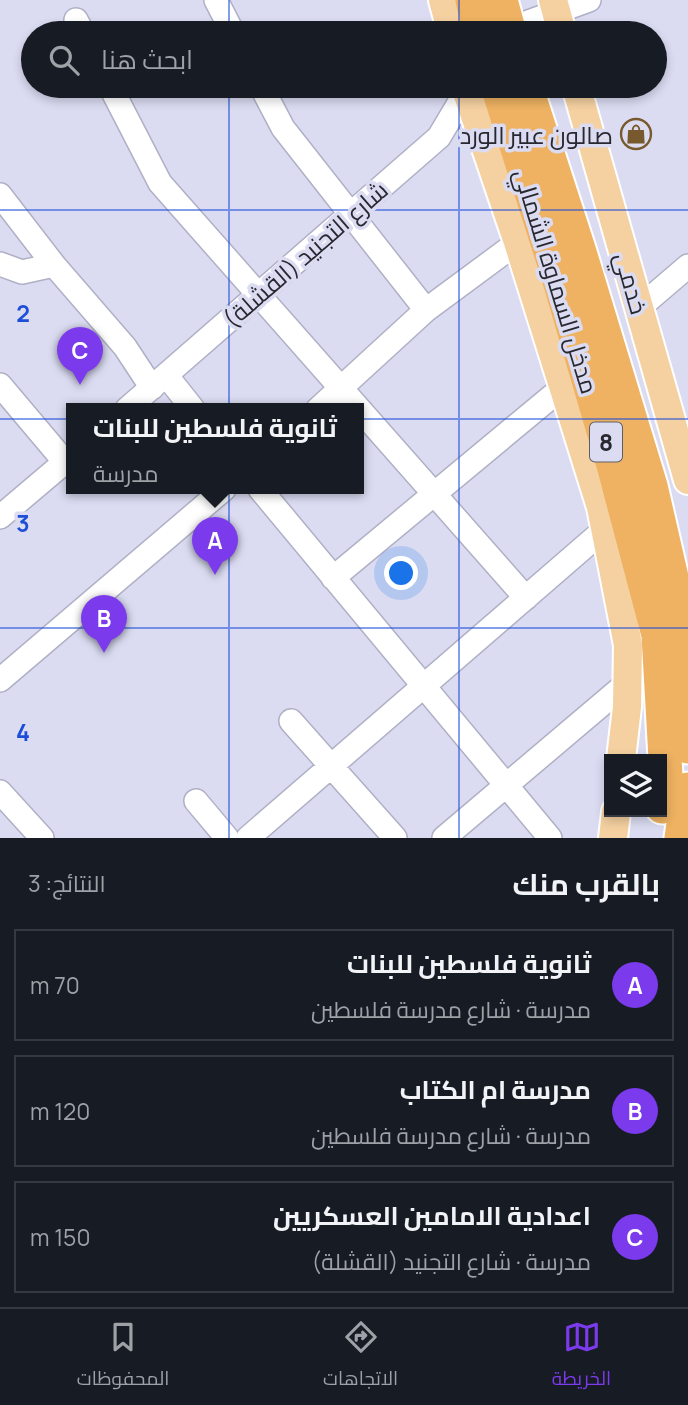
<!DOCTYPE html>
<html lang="ar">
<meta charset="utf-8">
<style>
body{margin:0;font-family:Manrope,Cairo,sans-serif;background:#242831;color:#f1f3f6;direction:rtl}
.controls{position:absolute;right:21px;bottom:21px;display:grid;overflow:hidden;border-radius:0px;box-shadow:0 4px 10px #0003}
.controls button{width:63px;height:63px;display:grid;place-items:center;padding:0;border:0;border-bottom:2px solid #363941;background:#171b24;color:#f1f3f6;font:35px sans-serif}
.you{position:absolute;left:402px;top:574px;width:24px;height:24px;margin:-18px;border:5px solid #fff;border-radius:50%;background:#1a73e8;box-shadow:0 0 0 10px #1a73e833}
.badge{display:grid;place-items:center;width:46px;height:46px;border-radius:50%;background:#7c3aed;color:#fff;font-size:23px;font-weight:700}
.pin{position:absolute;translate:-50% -58px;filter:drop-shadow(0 2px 4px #0008)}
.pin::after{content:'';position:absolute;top:37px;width:24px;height:21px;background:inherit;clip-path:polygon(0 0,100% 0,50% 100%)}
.popup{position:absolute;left:66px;top:403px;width:298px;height:91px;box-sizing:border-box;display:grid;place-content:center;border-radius:0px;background:#171b24;filter:drop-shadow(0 2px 5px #0005);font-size:23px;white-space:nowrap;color:#9ea1a6}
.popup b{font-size:26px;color:#f1f3f6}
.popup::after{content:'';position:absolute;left:50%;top:100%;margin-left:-14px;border:14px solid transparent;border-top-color:#171b24}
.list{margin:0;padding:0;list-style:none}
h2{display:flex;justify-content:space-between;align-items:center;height:91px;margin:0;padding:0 28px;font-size:30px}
h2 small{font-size:23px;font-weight:400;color:#9ea1a6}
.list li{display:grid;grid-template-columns:46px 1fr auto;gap:21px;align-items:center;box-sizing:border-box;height:112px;margin:0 14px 14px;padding:0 14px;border:2px solid #363941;border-radius:0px}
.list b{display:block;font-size:26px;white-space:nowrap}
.list p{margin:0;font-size:23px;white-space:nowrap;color:#9ea1a6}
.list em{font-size:23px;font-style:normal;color:#9ea1a6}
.icon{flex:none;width:38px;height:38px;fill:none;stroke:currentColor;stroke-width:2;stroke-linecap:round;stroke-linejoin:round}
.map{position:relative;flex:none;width:688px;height:838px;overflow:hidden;direction:ltr}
.search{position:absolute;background:#171b24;box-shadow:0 4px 10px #0003;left:21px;right:21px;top:21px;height:77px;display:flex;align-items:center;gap:18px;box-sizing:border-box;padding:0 24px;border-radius:38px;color:#9ea1a6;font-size:26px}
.sheet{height:469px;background:#171b24}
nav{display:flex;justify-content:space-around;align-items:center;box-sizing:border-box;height:98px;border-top:2px solid #363941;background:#171b24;font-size:19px;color:#9ea1a6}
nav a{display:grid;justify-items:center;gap:4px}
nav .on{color:#7c3aed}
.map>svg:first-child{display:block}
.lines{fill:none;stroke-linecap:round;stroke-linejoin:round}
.minor-casing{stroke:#afb0c5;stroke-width:26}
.major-casing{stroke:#fff;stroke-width:32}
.highway-casing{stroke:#fff;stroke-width:37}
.minor{stroke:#fff;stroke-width:23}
.major{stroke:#f5d1a1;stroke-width:28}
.highway{stroke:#eeb262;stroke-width:33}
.grid{fill:none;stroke:#1d4ed8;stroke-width:2;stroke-opacity:0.55}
.labels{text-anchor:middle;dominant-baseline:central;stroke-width:7;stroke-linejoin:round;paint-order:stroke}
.shield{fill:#dbdcf2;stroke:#5e5e6a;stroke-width:2}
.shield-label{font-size:23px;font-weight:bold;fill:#282830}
.poi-label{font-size:24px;fill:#282830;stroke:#dbdcf2;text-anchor:end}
.street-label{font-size:24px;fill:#282830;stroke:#dbdcf2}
.grid-label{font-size:23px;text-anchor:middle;font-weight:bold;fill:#1d4ed8;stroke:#dbdcf2;stroke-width:7;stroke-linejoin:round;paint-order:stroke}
</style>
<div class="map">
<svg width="688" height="838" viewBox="0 0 688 838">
<rect width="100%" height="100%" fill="#dbdcf2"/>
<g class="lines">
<g class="minor-casing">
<path id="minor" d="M216,0L233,33
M76,20L83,33
M509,29L589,0
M110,86L160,183L526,598
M261,86L283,128L426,310
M0,195L54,265
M0,264L22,272L54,265L125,347L152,388
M639,308L688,266
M166,375L193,409
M0,385L65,462
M127,409L439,137L461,100V86
M318,409L426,310L518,242
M260,489L550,838
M0,517L72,456
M333,578L563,387
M0,680L224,489
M291,721L395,838
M0,792L42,838
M196,801L227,838
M248,838L605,529
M444,838L627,683"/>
</g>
<g class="major-casing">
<path id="major" d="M443,0L452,33
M553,0L562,33
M465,86L518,242L601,507L628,645L627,707L621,759
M576,86L688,480
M613,838L616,812"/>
</g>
<g class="highway-casing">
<path id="highway" d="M472,0L480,33
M501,0L510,33
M497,86L558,277L613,465L658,635L666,776L662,807
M526,86L579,249L651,486L673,582L683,636L688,747
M681,838L688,789"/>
</g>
<use href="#minor" class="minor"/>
<use href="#major" class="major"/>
<use href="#highway" class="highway"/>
</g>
<path class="grid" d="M229,0V33M459,0V33M229,86V838M459,86V838M0,210H688M0,419H688M0,628H688"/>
<defs>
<g id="shop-ring" transform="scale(1.575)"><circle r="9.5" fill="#dbdcf2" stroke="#78592e" stroke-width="1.5"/><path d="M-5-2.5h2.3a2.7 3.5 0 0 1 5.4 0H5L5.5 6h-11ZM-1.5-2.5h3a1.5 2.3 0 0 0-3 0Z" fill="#78592e"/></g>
</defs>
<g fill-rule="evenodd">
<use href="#shop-ring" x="636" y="134"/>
</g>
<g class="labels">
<rect class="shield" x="590" y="422.5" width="32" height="39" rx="5"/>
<g class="shield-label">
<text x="606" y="442">8</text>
</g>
<g class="poi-label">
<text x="613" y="134">صالون عبير الورد</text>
</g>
<g class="street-label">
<text transform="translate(305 254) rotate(-41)">شارع التجنيد (القشلة)</text>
<text transform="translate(557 281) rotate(73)">مدخل السماوة الشمالي</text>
<text transform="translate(632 283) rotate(74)">خدمي</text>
</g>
</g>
<g class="grid-label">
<text x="23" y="322">2</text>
<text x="23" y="532">3</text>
<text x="23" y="741">4</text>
</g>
</svg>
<div class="controls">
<button><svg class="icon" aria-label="layers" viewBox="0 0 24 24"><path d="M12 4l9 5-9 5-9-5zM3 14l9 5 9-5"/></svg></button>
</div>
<div class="you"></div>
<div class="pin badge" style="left:215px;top:575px">A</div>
<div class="popup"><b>ثانوية فلسطين للبنات</b>مدرسة</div>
<div class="pin badge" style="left:104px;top:653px">B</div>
<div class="pin badge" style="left:80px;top:385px">C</div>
<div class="search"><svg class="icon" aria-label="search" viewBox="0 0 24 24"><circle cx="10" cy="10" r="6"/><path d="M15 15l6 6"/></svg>ابحث هنا</div>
</div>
<section class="sheet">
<h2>بالقرب منك<small>النتائج: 3</small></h2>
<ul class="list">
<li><span class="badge">A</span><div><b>ثانوية فلسطين للبنات</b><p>مدرسة · شارع مدرسة فلسطين</p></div><em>70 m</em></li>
<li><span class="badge">B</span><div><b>مدرسة ام الكتاب</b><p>مدرسة · شارع مدرسة فلسطين</p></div><em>120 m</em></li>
<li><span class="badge">C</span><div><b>اعدادية الامامين العسكريين</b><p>مدرسة · شارع التجنيد (القشلة)</p></div><em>150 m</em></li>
</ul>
</section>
<nav>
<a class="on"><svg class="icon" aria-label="map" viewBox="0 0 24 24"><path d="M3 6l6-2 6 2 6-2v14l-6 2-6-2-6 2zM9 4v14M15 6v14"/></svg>الخريطة</a>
<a><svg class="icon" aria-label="directions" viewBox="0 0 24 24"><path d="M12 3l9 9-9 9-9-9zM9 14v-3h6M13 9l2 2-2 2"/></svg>الاتجاهات</a>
<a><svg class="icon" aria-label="saved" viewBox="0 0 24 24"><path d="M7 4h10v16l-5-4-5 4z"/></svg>المحفوظات</a>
</nav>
